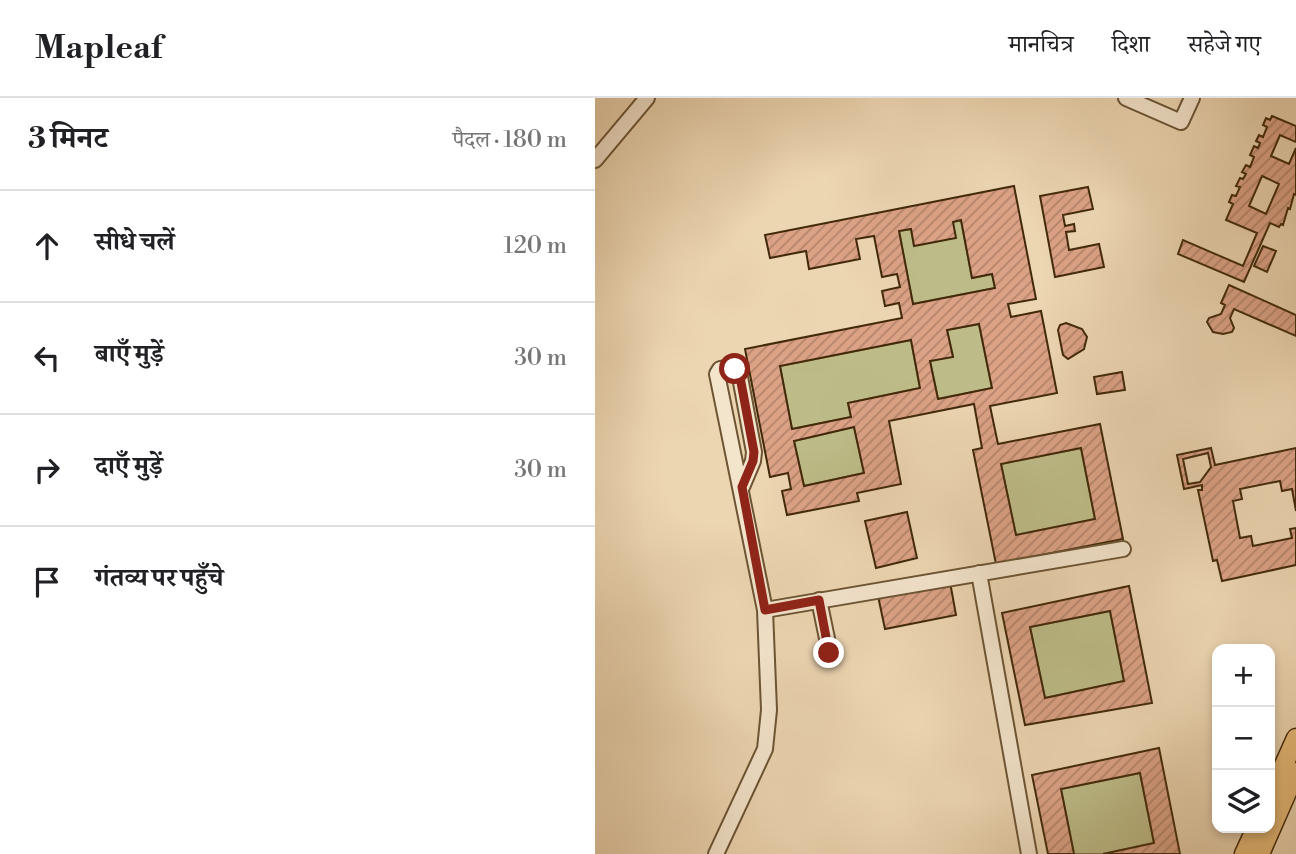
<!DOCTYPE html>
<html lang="hi">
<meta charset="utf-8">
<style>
body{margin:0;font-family:"Libre Bodoni","Noto Serif Devanagari",serif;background:#f2f2f2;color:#202124}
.controls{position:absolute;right:21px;bottom:21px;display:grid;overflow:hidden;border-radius:14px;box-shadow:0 4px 10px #0003}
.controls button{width:63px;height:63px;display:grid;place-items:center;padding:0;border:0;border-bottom:2px solid #e0e0e0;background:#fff;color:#202124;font:35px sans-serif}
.stop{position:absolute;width:21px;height:21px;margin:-16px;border:5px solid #8f2418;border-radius:50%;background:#fff}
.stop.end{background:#8f2418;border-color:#fff;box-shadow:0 2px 7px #0008}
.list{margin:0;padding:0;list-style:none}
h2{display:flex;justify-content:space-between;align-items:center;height:91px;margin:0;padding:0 28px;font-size:30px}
h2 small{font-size:23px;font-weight:400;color:#757577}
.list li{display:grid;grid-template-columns:46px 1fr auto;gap:21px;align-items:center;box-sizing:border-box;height:112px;padding:0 28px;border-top:2px solid #e0e0e0}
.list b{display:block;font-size:26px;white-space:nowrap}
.list em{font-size:23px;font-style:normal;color:#757577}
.icon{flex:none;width:38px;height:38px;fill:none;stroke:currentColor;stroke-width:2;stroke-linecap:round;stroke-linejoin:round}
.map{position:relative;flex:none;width:701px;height:756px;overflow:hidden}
header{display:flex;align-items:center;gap:42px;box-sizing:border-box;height:98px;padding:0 35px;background:#fff;border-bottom:2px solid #e0e0e0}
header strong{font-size:33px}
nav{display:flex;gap:38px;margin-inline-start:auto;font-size:24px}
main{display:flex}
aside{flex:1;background:#fff}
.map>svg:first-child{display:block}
.garden{fill:#bdbc88;stroke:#807249;stroke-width:2}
.building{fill:url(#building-hatch);stroke:#42290a;stroke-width:2;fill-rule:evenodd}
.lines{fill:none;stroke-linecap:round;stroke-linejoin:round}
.minor-casing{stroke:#6c5434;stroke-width:18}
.major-casing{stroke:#42290a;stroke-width:21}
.minor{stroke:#f3e4cc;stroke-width:14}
.major{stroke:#e6ba78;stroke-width:18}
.route{stroke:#8f2418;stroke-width:9}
</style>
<header>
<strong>Mapleaf</strong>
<nav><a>मानचित्र</a><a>दिशा</a><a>सहेजे गए</a></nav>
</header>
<main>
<aside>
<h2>3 मिनट<small>पैदल · 180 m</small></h2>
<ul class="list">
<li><svg class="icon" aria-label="ahead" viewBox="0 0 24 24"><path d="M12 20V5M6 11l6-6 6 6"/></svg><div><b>सीधे चलें</b></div><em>120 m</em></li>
<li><svg class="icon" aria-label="left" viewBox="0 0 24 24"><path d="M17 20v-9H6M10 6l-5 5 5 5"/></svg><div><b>बाएँ मुड़ें</b></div><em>30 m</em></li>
<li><svg class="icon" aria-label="right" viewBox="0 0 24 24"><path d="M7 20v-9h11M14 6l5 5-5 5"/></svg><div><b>दाएँ मुड़ें</b></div><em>30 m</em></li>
<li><svg class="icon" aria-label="arrive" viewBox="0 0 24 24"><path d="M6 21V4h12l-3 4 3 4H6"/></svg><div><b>गंतव्य पर पहुँचे</b></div></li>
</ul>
</aside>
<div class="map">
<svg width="701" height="756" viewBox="0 0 701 756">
<defs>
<pattern id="building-hatch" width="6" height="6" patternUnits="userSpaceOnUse" patternTransform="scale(1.75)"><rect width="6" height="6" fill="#dca286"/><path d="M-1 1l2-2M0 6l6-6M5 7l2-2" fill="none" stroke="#b4846c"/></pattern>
</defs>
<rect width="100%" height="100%" fill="#ecd5b1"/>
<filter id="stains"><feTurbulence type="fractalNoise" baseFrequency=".00286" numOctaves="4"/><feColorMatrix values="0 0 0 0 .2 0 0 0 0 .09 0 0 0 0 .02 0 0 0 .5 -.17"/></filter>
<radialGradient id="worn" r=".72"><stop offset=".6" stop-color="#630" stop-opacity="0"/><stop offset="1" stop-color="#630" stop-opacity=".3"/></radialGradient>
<path class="garden" d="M366,122L377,180L397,176L400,190L318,206L304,133L316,131L319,147L358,124Z
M384,226L397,290L343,301L335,263L358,258L352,232Z
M316,242L325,290L253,305L256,319L197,331L185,268Z
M259,329L269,375L209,388L199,343Z
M486,350L500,421L421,437L406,366Z
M515,513L529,583L450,600L435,529Z
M545,675L559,745L508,756H479L466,691Z"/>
<path class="building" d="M677,18L701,28V44L685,37L676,58L694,66L701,50V97L699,96L695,111L693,110L688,127L686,126L684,129L675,125L649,184L583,156L588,142L648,168L662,135L631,122L638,106L634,104L637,97L641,98L645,89L641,88L645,80L648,81L651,76L647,74L651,67L655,69L659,59L655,57L659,48L663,50L665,45L661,43L664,37L668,39L672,29L668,27L671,20L675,22ZM667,78L684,86L671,116L654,108Z
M419,88L441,201L413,206L416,219L446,213L462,295L395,308L403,346L505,326L528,441L401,466L378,352L387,350L379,306L294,323L306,386L262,395L264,403L192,417L187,393L196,391L193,375L175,379L150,251L307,220L304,205L290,208L287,193L305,189L302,176L287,179L279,138L261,141L265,161L214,171L211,153L175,160L170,137ZM366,122L377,180L397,176L400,190L318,206L304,133L316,131L319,148L361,140L358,124ZM384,226L397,290L343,301L335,263L358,259L352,232ZM316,242L325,290L253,305L256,319L197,331L185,268ZM259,329L269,375L209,388L199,343ZM486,350L500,421L421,437L406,366Z
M493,89L498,111L468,117L470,128L479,126L480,133L471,134L474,152L504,146L509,169L460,179L445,98Z
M668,148L681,153L672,174L659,168Z
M634,187L701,217V238L639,211L635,220L639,230L637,234L628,236L618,234L612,224L614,220L626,216L630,207L626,205Z
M471,225L487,231L492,239L489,251L473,261L468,257L463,232L465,227Z
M527,274L530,292L502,296L499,279Z
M616,350L620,367L701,350V413L697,391L687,393L685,383L645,391L647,401L638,403L645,440L656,438L658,448L697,440L695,431L701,430V467L627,483L622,462L618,463L603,392H607V387L589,391L582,357ZM613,355L616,369L605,384L593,386L588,361Z
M312,414L322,460L281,470L270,423Z
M355,484L361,517L290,531L283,498Z
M534,488L557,605L430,627L407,515ZM515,513L529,583L450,600L435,529Z
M564,650L585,756H508L559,745L545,675L466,691L479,756H453L437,677Z"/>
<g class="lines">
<g class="minor-casing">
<path id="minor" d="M531,0L586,24L597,0
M0,62L52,0
M384,475L434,756
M224,502L235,555
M170,512L528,451
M121,756L170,651L174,612L170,512L122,276L125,271C135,269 140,270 145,279L159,354L158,363L147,389"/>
</g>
<g class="major-casing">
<path id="major" d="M675,698L701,640
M649,756L661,730
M665,756L701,674"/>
</g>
<use href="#minor" class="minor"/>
<use href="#major" class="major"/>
</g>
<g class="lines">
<path class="route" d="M140,271L145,279L159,354L158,363L147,389L170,512L224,502L234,555"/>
</g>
<rect width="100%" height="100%" filter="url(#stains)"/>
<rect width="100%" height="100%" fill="url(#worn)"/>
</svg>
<div class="controls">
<button>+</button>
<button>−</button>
<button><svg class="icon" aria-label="layers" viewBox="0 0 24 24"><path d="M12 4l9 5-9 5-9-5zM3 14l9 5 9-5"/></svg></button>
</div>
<div class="stop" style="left:140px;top:271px"></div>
<div class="stop end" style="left:234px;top:555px"></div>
</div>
</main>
